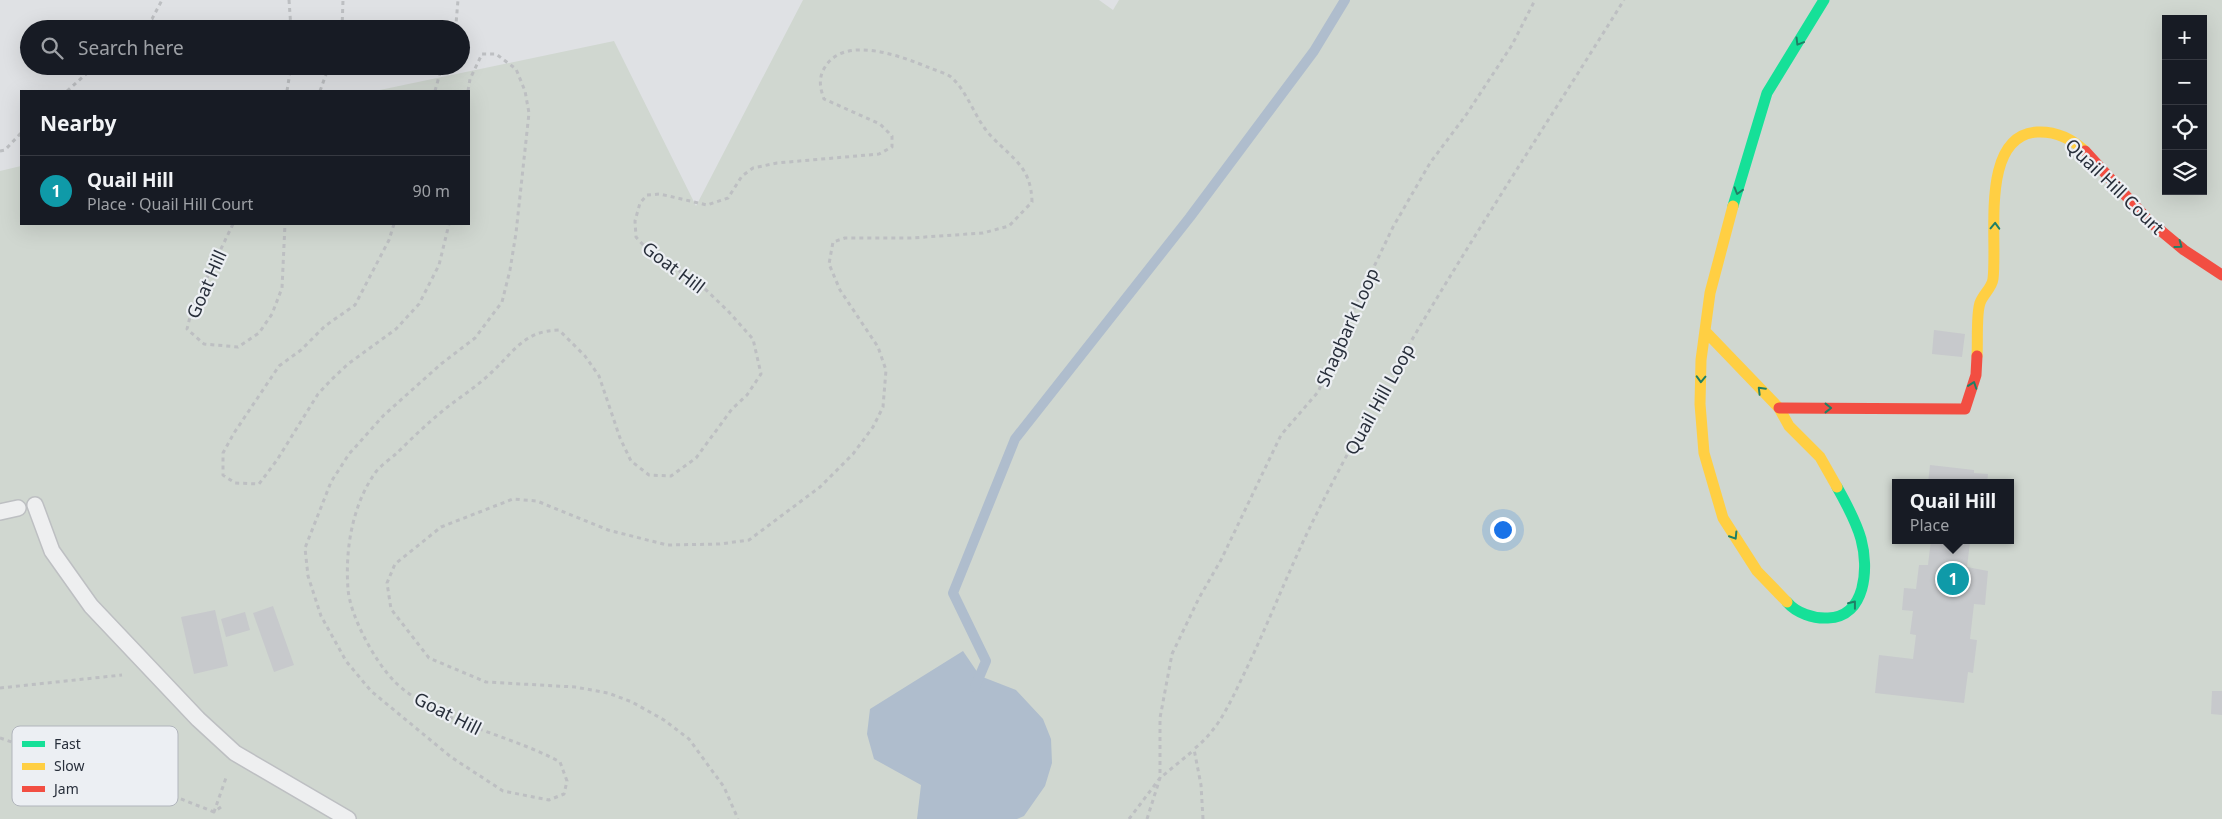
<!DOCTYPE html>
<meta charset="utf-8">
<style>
body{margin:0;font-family:"Noto Sans",sans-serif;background:#242831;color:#f1f3f6}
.controls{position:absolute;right:15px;top:15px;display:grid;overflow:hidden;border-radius:0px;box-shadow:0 5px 20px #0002}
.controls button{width:45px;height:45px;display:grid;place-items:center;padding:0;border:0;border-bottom:1px solid #363941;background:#171b24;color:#f1f3f6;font:25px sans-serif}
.you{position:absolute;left:1502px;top:529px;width:18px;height:18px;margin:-12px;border:4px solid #fff;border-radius:50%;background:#1a73e8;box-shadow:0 0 0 8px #1a73e833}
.badge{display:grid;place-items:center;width:32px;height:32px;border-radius:50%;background:#686d76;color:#fff;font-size:16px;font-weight:700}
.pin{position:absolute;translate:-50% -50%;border:2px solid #fff;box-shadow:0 1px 5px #0006}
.popup{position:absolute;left:1892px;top:479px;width:122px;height:65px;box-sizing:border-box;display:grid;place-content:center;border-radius:0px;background:#171b24;filter:drop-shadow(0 1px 4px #0005);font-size:16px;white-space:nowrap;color:#9ea1a6}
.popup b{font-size:19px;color:#f1f3f6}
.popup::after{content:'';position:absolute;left:50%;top:100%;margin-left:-10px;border:10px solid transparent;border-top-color:#171b24}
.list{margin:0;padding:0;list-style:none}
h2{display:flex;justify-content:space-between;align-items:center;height:65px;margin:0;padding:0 20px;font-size:21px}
h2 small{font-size:16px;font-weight:400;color:#9ea1a6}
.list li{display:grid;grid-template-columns:32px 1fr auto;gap:15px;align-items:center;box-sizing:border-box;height:70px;padding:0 20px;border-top:1px solid #363941}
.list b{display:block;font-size:19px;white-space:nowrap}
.list p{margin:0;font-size:16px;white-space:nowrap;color:#9ea1a6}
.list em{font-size:16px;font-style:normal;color:#9ea1a6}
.icon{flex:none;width:28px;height:28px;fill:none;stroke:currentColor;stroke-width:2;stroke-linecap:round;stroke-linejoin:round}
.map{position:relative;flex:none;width:2222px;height:819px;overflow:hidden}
.search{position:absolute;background:#171b24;box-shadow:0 5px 20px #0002;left:20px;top:20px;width:450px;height:55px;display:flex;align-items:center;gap:12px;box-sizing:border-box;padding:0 18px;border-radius:28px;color:#9ea1a6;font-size:19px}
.panel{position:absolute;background:#171b24;box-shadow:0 5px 20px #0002;left:20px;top:90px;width:450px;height:135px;border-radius:0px}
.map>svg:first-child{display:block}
.green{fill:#d0d7d0;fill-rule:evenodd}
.water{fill:#afbdcd}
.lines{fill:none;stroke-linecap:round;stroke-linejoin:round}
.stream{stroke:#afbdcd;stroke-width:10}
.building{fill:#c7c9cc}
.lane-casing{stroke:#bdbfc2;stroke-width:18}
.path{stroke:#bdbfc2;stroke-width:3;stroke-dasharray:4 4;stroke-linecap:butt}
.lane{stroke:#eeeff0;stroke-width:15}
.fast{stroke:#16e098;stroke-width:11}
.slow{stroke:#ffcf43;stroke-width:11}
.jam{stroke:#f24e42;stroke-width:11}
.oneway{stroke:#207f65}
.labels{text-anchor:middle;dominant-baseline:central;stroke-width:4.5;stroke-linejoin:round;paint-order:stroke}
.street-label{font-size:18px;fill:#282f3b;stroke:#eceff3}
.key{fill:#eceff3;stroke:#b1b5bc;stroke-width:1}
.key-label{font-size:14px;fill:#282f3b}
</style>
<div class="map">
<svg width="2222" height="819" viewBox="0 0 2222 819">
<rect width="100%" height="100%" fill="#dfe1e4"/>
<path class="green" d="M803,0H1099L1113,10L1119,0H2222V819H0V171L21,166V224H469V91H375L614,41L696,206ZM2166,19H2203V191H2166ZM1896,483H2010V540H1896Z"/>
<path class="water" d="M963,651L980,676L1016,690L1043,719L1051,739L1052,763L1045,786L1024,816L1017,819H917L921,785L874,759L867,734L870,709Z"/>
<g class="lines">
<path class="stream" d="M975,687L986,661L953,593L1015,439L1190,217L1314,51L1345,0"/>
</g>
<path class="building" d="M1934,330L1965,334L1962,357L1932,354Z
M1930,465L1974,470V473L1988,474L1987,483H1928Z
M1931,540H1982V544L1970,542L1967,567L1988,571L1985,605L1974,604L1970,639L1977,640L1973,673L1968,672L1964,703L1875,693L1879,655L1913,659L1916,635L1910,634L1913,611L1902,610L1904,588L1916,589L1919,565H1928Z
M273,606L294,665L274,672L253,613Z
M215,610L228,666L194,674L181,617Z
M245,612L250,630L226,637L221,619Z
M2212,691H2222V715L2211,714Z
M91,737L123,748L119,762H120L126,748L174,764L162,801L79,773Z"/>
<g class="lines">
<g class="lane-casing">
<path id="lane" d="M35,505L52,551L91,606L198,719L235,753L348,819
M0,512L18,508"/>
</g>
<path class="path" d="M289,0L291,29
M139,29L152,19L162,0
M342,29L343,0
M454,29L456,24L458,0
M67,91L95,66
M287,91L291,66
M320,91L329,66
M435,91L442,66
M468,91L470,79L482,54H496L516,69L525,91L529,113L516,233L510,270L502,302L475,338L441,364L384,415L349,454L331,482L305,548L308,576L321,616L346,661L371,691L451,757L503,791L549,800L564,794L567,781L560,762C516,738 465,729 422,702C413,697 402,689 395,682C375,662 350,616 348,589C345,550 352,506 375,473C380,466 390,459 397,453C414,436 431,420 450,405C465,394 481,383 494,370C516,349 525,331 559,330L585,356L599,376L620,438L631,461L649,475L671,476L696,458L732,409L747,395L761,374L753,339L728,311L704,288L646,248L636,237L635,221L640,203L647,195L660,194L707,205L728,198L742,176L753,168L777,163L879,154L892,147V136L880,124L824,99C820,88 818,78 825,67C845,34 903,57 930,68C937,71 946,73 951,77C969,93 975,120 992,137C1014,160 1031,167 1032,202L1009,226L983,233L911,238H845L833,242L829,264L840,290L878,347L886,370L883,407L873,427L853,454L820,487L749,540L720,544L667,545L608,530L537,501L513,499L441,527L395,564L387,583L391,609L429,658L486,682L575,687L608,693L632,702L664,720L689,739L724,787L738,819
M0,151L5,150L21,133
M233,224L192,309L187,329L204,344L238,347L259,333L272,314L282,288L285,224
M394,224L389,240L355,305L325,326L301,350L279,366L234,433L223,453V475L235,483L259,484L277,460L318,394L331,380L348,364L396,329L419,304L439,265L449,224
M0,688L122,675
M0,738L80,765
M166,793L214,812
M221,807L214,812L227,775
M1129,819L1160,778L1194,750
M1147,819L1160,778V718L1172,654L1199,598L1221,560L1281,435L1318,392L1358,300L1393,227L1430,163L1466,115L1512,45L1535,0
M1203,819L1201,785L1194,749C1218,730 1229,705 1242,678C1269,623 1290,566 1318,511C1406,335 1520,167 1624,0"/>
<use href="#lane" class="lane"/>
<path class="fast" d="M1733,206L1767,93L1824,0
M1787,602C1796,613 1814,619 1828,618C1866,617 1869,568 1861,539C1856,521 1846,503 1837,487"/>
<path class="slow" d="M1733,206L1710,293L1701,360L1700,404L1704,453L1723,518L1757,571L1787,602
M1705,331L1779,408L1789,426L1820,457L1837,487
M1977,356C1978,343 1976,314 1980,303C1983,294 1992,288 1993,279C1998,239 1979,136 2037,132C2056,131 2071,138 2085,151"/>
<path class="jam" d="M2085,151L2148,220L2184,250L2222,275
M1779,408L1965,409L1976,375L1977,356"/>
</g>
<defs><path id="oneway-chevron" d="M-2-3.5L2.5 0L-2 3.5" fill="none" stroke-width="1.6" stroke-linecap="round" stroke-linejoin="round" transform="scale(1.25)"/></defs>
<g class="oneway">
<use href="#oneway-chevron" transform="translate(1799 42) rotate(121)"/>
<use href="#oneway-chevron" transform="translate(1738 191) rotate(107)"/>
<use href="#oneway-chevron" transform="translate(1995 226) rotate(-88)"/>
<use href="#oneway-chevron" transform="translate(2179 245) rotate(36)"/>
<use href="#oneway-chevron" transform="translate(1701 379) rotate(92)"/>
<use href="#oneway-chevron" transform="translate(1973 385) rotate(-71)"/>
<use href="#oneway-chevron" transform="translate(1761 390) rotate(-135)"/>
<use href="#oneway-chevron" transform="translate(1828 408)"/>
<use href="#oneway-chevron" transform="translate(1734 536) rotate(58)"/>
<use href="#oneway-chevron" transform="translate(1853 604) rotate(-52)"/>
</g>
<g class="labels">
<g class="street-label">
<text transform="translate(2115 186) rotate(44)">Quail Hill Court</text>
<text transform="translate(674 267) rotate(37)">Goat Hill</text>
<text transform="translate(206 284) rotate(-66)">Goat Hill</text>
<text transform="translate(1347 327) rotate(-66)">Shagbark Loop</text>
<text transform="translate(1379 399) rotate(-61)">Quail Hill Loop</text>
<text transform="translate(448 713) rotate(27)">Goat Hill</text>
</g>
</g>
<rect x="12" y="726" width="166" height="80" rx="8" class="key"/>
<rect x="22" y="741" width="23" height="6" fill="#16e098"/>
<rect x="22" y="763" width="23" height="7" fill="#ffcf43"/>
<rect x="22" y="786" width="23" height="6" fill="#f24e42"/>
<g class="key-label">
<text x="54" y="749">Fast</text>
<text x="54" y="771">Slow</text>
<text x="54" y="794">Jam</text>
</g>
</svg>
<div class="controls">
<button>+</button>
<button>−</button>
<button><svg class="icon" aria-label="locate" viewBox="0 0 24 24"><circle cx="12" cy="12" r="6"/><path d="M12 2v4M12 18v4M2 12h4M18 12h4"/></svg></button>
<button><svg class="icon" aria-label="layers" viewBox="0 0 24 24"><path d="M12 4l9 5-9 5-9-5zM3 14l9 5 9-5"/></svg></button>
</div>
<div class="you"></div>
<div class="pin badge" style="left:1953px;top:579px;background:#0f9aa8">1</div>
<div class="popup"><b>Quail Hill</b>Place</div>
<div class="search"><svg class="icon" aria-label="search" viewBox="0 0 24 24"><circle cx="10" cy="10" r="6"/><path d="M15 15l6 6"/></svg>Search here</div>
<section class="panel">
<h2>Nearby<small></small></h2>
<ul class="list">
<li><span class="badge" style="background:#0f9aa8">1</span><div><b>Quail Hill</b><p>Place · Quail Hill Court</p></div><em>90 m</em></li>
</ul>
</section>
</div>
